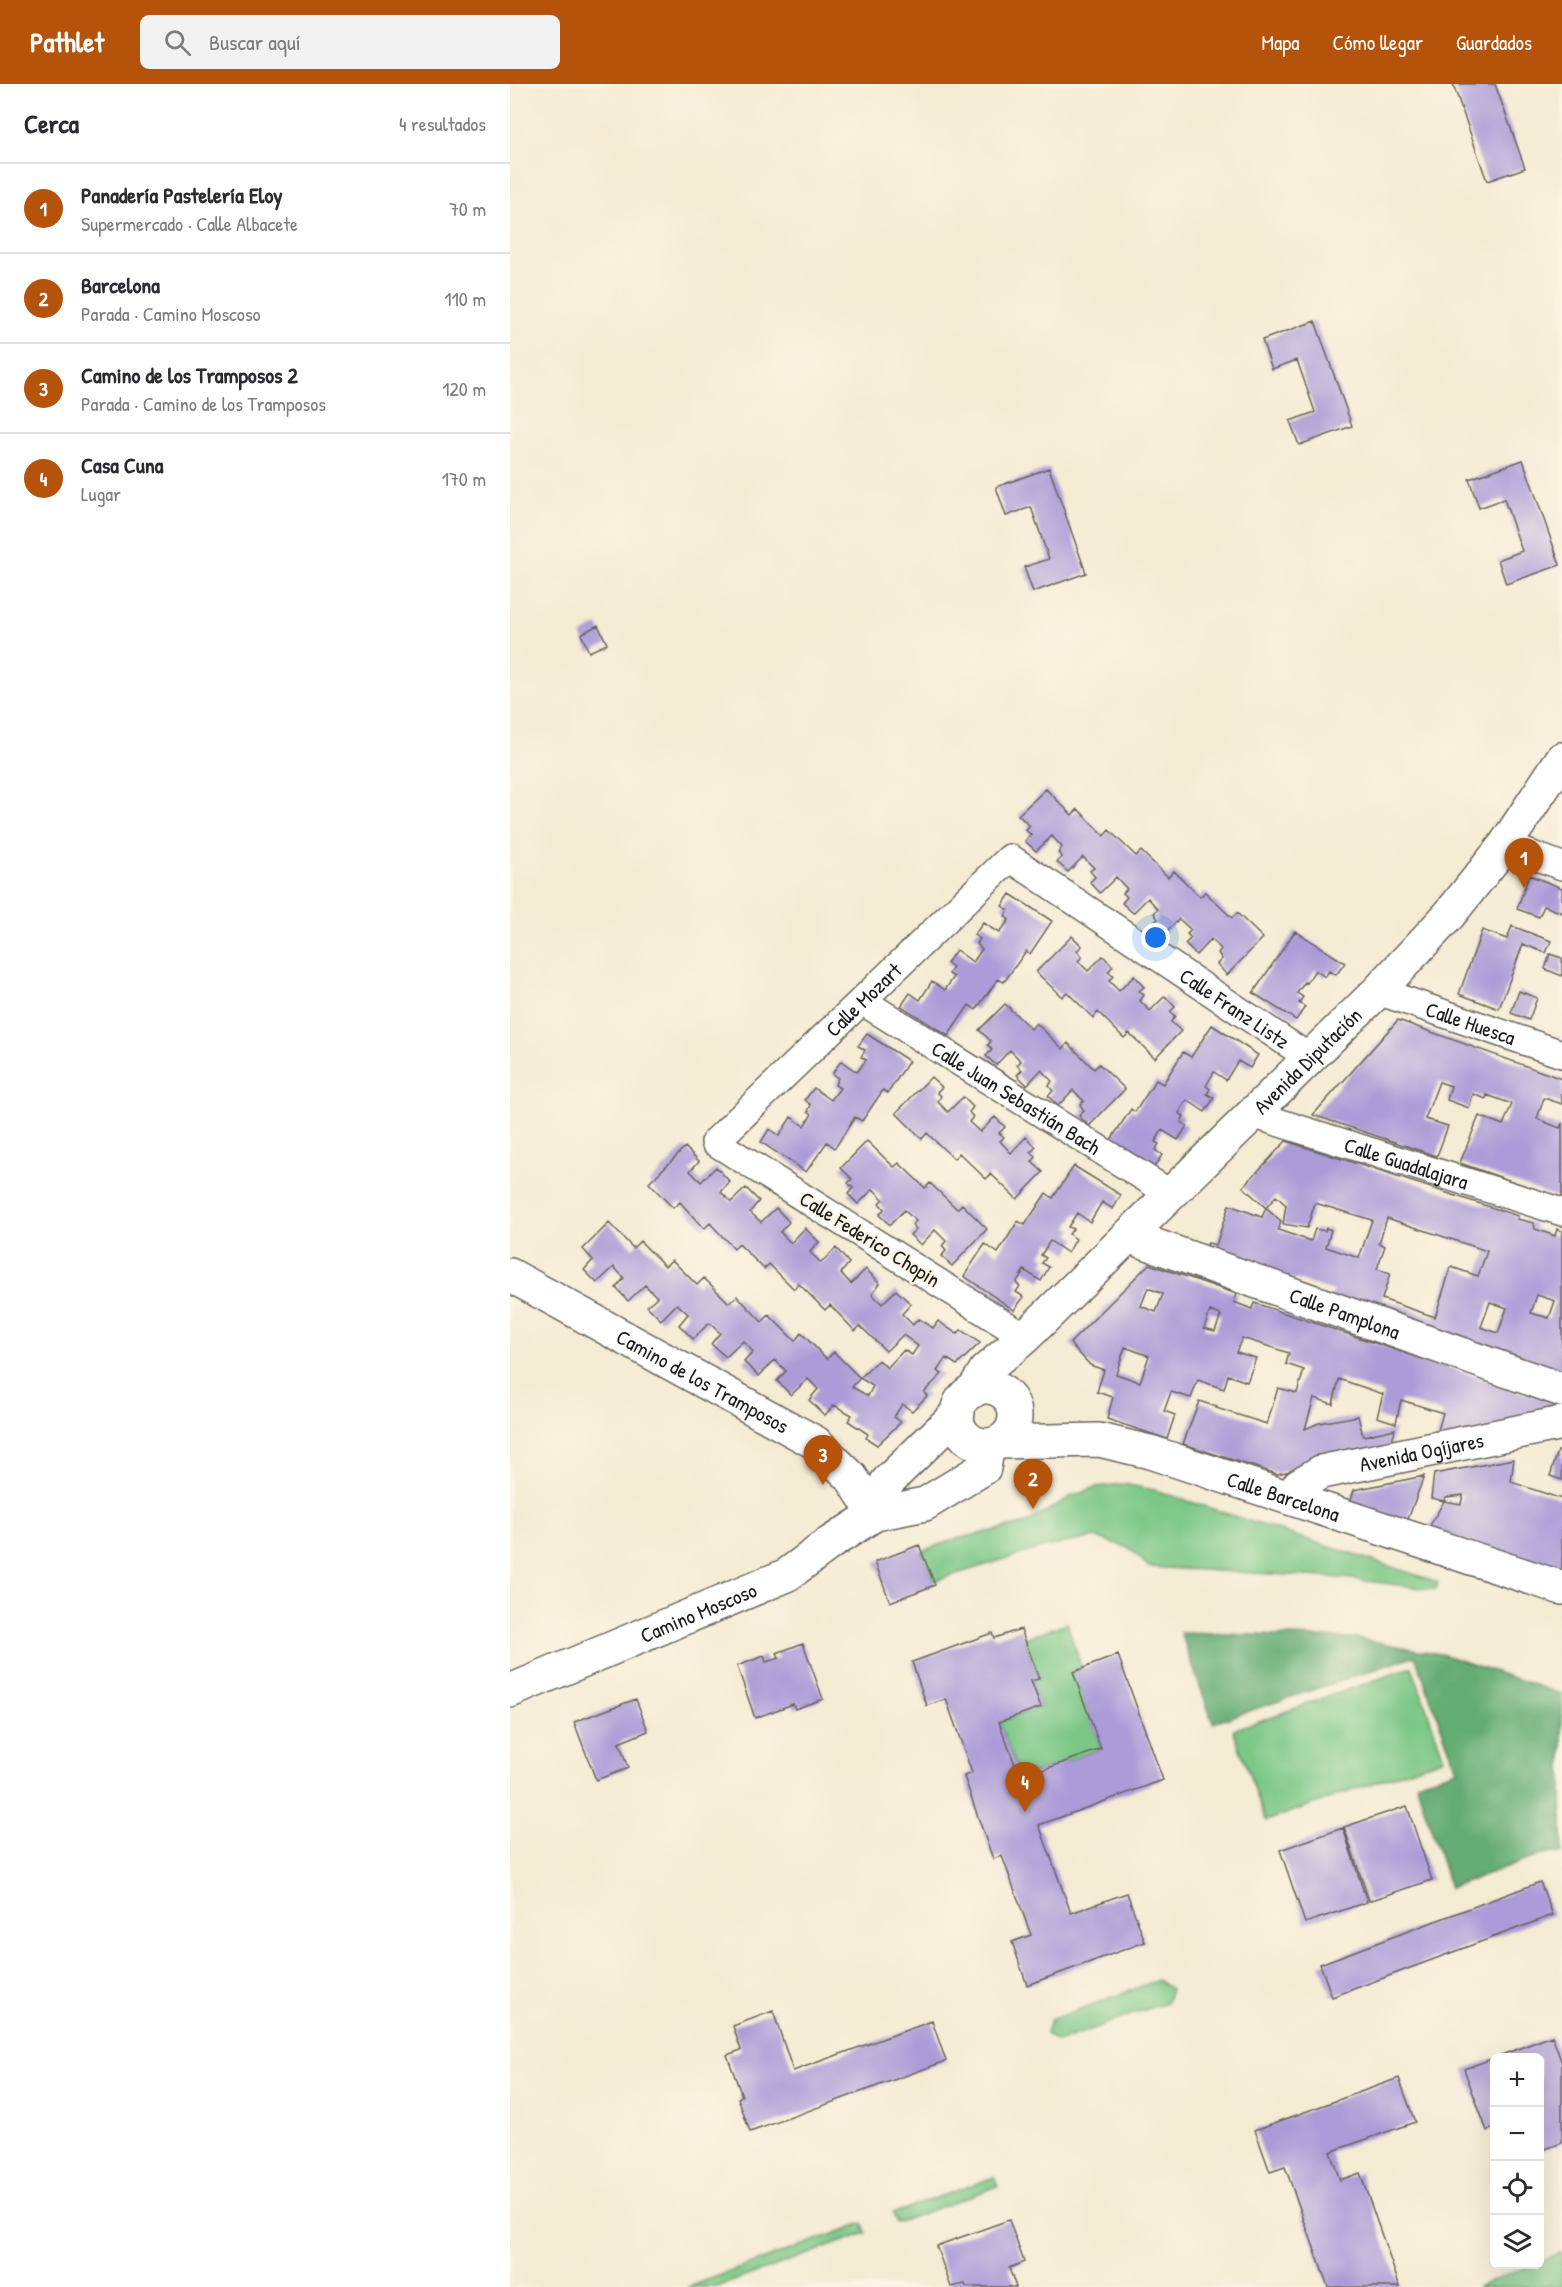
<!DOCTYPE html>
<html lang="es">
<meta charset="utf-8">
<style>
body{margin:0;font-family:"Patrick Hand",sans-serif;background:#f2f2f3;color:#2b2b33}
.controls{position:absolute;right:18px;bottom:18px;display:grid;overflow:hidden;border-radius:9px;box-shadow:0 6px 24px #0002}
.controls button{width:54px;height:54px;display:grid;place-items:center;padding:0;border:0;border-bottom:2px solid #e1e1e2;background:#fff;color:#2b2b33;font:30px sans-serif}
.you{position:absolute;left:646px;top:854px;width:21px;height:21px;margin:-15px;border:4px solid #fff;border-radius:50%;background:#1a73e8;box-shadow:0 0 0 9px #1a73e833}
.badge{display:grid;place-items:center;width:39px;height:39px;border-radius:50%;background:#b45309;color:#fff;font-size:20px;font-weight:700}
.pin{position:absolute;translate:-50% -50px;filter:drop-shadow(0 2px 3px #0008)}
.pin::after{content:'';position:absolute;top:32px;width:21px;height:18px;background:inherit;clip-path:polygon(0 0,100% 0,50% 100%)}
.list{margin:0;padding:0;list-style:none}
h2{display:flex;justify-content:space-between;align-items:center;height:78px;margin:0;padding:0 24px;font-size:26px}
h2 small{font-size:20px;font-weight:400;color:#7c7c81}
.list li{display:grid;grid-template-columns:39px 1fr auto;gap:18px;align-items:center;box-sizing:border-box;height:90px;padding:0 24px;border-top:2px solid #e1e1e2}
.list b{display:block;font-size:22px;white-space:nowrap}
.list p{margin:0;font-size:20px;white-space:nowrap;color:#7c7c81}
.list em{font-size:20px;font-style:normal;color:#7c7c81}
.icon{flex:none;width:33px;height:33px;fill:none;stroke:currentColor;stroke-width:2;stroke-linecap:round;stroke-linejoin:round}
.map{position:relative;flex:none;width:1052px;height:2203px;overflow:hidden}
header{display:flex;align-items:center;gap:36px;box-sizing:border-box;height:84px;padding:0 30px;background:#b45309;color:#fff}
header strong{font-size:28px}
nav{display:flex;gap:33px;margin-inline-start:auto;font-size:21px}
.search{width:420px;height:54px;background:#f2f2f3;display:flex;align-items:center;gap:15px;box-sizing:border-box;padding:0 21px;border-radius:9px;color:#7c7c81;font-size:22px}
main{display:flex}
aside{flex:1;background:#fff}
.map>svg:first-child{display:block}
.green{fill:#7ac786;stroke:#4b7251;stroke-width:1.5}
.forest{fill:#63ac73;stroke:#406448;stroke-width:1.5}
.building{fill:#ac9bd8;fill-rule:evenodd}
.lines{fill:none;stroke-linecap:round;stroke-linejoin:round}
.minor-casing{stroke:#68645c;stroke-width:30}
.tertiary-casing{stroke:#68645c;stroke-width:36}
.minor{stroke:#fff;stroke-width:27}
.tertiary{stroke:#fff;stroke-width:33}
.labels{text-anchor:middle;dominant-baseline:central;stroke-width:5;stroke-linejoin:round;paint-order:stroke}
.street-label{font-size:21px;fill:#1c1c1c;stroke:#fcf5e5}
</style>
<header>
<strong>Pathlet</strong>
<div class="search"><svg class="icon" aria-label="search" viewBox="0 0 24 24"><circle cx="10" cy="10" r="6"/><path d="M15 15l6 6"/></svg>Buscar aquí</div>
<nav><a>Mapa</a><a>Cómo llegar</a><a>Guardados</a></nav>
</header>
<main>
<aside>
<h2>Cerca<small>4 resultados</small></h2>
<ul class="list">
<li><span class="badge">1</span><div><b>Panadería Pastelería Eloy</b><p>Supermercado · Calle Albacete</p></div><em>70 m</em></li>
<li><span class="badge">2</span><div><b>Barcelona</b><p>Parada · Camino Moscoso</p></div><em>110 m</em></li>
<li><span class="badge">3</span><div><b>Camino de los Tramposos 2</b><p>Parada · Camino de los Tramposos</p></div><em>120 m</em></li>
<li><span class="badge">4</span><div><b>Casa Cuna</b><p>Lugar</p></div><em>170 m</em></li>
</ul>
</aside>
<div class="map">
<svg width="1052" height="2203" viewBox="0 0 1052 2203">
<rect width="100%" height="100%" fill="#fcf5e5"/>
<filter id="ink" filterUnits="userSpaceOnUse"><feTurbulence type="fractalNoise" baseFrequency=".0167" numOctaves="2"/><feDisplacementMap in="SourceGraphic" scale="12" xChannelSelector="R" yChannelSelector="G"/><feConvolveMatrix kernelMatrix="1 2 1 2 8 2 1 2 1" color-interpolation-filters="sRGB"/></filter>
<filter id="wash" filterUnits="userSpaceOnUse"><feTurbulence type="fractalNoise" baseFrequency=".008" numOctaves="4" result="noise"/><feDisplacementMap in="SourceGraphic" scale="24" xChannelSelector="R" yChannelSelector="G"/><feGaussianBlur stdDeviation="1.35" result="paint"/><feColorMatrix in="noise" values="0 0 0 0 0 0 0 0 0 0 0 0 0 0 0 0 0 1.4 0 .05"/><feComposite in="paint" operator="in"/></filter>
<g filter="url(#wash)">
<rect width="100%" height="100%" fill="#f4ebd3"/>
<path class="green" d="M613,1400L644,1406L928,1498L926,1506L833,1494L639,1483L619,1464L586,1453L535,1463L423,1497L412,1467L441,1456L517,1439L560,1413L586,1403Z
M557,1539L572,1585L564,1588L591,1665L510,1694L489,1638L531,1623L521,1597L529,1594L514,1554Z
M902,1583L934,1674L756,1737L723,1646Z
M648,1896L661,1905L657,1918L547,1958L536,1950L540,1936Z
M484,2093L488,2102L386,2139L383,2129Z
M353,2139L356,2149L207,2203H178Z
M1052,2168V2203H967L1022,2181L1030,2180V2177Z"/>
<path class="forest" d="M671,1549L846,1554L935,1571L1052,1610V1770L1037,1769L940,1804L906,1699L947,1686L905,1572L703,1639Z"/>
<g id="blocks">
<path class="building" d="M943,0H985L1015,84L977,97Z
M805,237L842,342L789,361L780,337L805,328L787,276L762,285L752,256Z
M1013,376L1050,481L996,500L988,476L1012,467L994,415L969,424L959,395Z
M539,384L576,489L523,508L514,483L539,475L521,423L496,432L486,403Z
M88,541L97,560L79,568L71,550Z
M536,705L562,731L568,725L594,752L599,746L626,772L631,767L658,793L664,787L690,813L695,808L722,834L727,829L753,854L717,891L707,880L712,875L708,869L711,865L701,855L686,871L675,860L681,854L677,850L681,846L669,835L654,850L643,839L648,835L644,829L648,825L638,814L623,829L612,819L617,813L613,809L617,805L606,793L590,809L580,798L585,793L580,787L584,784L573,773L558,788L547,778L552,773L548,769L552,763L542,752L526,767L515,757L521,751L516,746L520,742L508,731Z
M1019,791L1052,804V829L1034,822L1029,833L1007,825Z
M500,810L542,837L520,870L516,867L494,898L488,895L466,926L459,921L438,952L391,922L400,909L410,916L422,897L435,906L444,893L439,890L443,883L437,879L446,866L463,878L472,865L467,860L470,855L464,851L473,839L489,849L499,836L495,832L498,826L492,822Z
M1002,842L1041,857L1036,869L1013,860L989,925L949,910L972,846L997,855Z
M785,847L835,879L826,891L819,887L815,893L805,886L797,899L795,898L787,909L793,913L789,919L795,923L786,936L743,909Z
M562,852L572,862L567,867L572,873L568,877L578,887L593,872L603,882L598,888L603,892L599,897L609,907L624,892L634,903L629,907L634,911L630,917L640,927L655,912L665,923L660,928L665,932L661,938L671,947L645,974L619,949L614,954L588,928L583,934L557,908L552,913L526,888Z
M1040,870L1052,874V892L1035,885Z
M1009,907L1027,914L1019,936L1001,929Z
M495,920L521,945L526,939L553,965L558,959L584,985L589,980L615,1005L579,1042L569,1032L574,1027L570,1020L574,1017L563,1006L548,1022L538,1012L543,1007L539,1002L542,997L531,986L517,1001L507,991L512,986L507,981L511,977L500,966L486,981L476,972L482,966L478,961L481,957L469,946Z
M888,936L1052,995V1020L1034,1014L1027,1035L1050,1044L1052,1039V1115L950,1079L969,1032L993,1041L1002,1020L977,1011L976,1015L963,1010L959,1024L937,1016L941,1002L929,998L915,1035L938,1042L927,1072L803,1031Z
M702,941L748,971L740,984L728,977L716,996L704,988L696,1002L700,1005L697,1010L704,1014L695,1028L677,1016L669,1029L674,1032L671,1038L677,1042L668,1056L652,1046L645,1058L649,1060L645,1066L652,1071L643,1085L600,1057L621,1025L625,1028L646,996L653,1000L673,968L681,973Z
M357,950L399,977L378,1009L373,1006L352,1037L345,1033L325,1064L317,1058L296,1088L251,1058L259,1045L269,1052L281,1033L294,1042L302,1030L298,1027L301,1021L295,1016L304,1004L321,1016L330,1004L325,1001L328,994L322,990L331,977L347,988L356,976L351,973L355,966L348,962Z
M421,993L432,1003L427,1008L431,1012L428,1018L438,1028L453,1013L463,1023L459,1028L463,1033L459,1038L470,1048L485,1033L495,1043L489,1049L494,1053L490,1057L501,1069L516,1053L526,1063L521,1068L526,1073L522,1078L533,1088L507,1115L481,1090L476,1095L449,1069L444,1075L417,1049L412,1055L386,1029Z
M357,1057L384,1083L389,1079L415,1104L420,1099L447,1125L452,1120L477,1145L442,1182L431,1172L436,1167L432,1162L436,1157L425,1146L411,1161L400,1151L406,1145L402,1141L406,1137L394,1126L380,1141L369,1131L374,1125L369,1119L373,1115L363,1105L348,1120L338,1110L343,1104L338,1099L342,1095L331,1084Z
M776,1057L1008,1132L1007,1135L1024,1139L1025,1145L1045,1152L1047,1145L1052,1147V1291L820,1216L823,1207L788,1196L692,1174L698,1159L706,1161L719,1121L752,1133L756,1124L733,1103ZM766,1112L776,1121L773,1140L797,1144L805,1119L862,1136L849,1174L816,1163L821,1146L816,1144L815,1147L805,1145L801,1157L768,1146L771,1138L756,1124ZM877,1134L977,1167L968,1192L941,1183L925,1233L872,1215L880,1190L867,1185L875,1162L869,1159ZM1027,1211L1045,1217L1039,1234L1021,1229ZM980,1218L997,1224L988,1249L971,1243Z
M175,1063L189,1077L180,1087L191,1098L206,1083L220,1098L211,1108L221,1118L236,1104L249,1117L240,1128L251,1138L266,1124L279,1138L270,1148L281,1159L295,1144L309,1158L300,1168L311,1179L326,1164L339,1179L331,1189L341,1200L356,1185L370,1199L362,1210L372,1220L386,1206L401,1220L392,1230L403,1241L408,1235L423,1244L428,1237L447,1250L451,1246L470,1259L447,1281L436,1274L427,1287L432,1290L414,1308L417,1312L402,1327L392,1320L384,1333L391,1338L367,1361L356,1354L358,1350L338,1337L342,1331L324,1321L315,1331L313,1330L299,1316L308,1305L298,1295L281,1311L267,1297L276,1287L265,1276L249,1292L234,1278L243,1268L233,1257L216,1273L201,1260L210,1249L199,1239L183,1255L169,1241L178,1230L167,1220L151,1236L137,1222L147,1213L135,1201L118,1217L106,1204L114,1194L104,1183L87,1199L74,1186L83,1176L73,1165L99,1139L123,1164L130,1157L155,1182L162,1176L187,1201L194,1194L219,1219L227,1212L252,1238L259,1231L285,1257L291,1249L317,1275L324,1268L350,1294L369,1276L377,1284L394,1266L402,1271L408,1262L393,1251L376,1267L350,1242L345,1247L320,1221L315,1226L289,1200L284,1205L259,1180L254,1185L229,1160L224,1165L200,1139L194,1145L170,1118L163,1124L139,1099ZM350,1294L363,1302L358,1312L342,1303Z
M564,1082L611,1111L603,1125L592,1118L580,1138L567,1129L558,1143L563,1145L559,1150L566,1155L558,1169L540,1157L531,1171L536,1174L532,1179L539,1183L531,1197L514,1186L506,1199L510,1202L506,1208L514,1213L504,1226L454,1192L475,1160L488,1169L508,1137L515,1141L536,1109L543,1114Z
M639,1180L727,1210L724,1218L742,1225L744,1219L1046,1319V1331L925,1357L933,1329L891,1316L886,1339L867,1333L873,1310L829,1295L823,1320L804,1314L795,1345L809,1339L848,1332L853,1352L885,1345L880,1366L767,1390L673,1360L689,1317L707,1323L706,1324L757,1340L768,1304L787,1309L794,1286L776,1280L779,1269L732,1254L726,1268L746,1274L737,1298L718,1291L714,1305L688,1296L681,1314L661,1308L654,1327L665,1331L657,1355L597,1335L603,1313L587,1308L594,1286L580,1281L560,1259ZM638,1204L653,1210L646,1228L631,1222ZM700,1227L711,1231L705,1247L694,1244ZM615,1263L639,1272L630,1298L606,1290Z
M1052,1366V1396L1040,1392L1048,1367Z
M1004,1375L1001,1398L1052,1415V1489L918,1445L934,1417L921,1414L924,1390ZM953,1411L951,1420L934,1417L936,1413Z
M914,1392L897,1438L840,1419L844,1406Z
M409,1461L425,1501L380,1518L365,1478Z
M511,1545L529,1595L521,1597L531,1623L489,1638L510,1694L591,1665L563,1588L608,1571L653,1696L529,1741L561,1829L617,1809L635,1858L517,1901L502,1858L521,1851L492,1772L483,1775L469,1736L454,1692L462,1689L436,1615L417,1622L402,1578L482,1549L484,1554Z
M293,1559L313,1615L285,1625L283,1620L245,1634L227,1582L254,1572L256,1578L269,1574L267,1569Z
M126,1615L138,1647L109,1659L118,1684L86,1696L64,1638Z
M897,1722L922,1796L859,1817L834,1743Z
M833,1744L857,1818L795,1839L770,1766Z
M1030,1798L1043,1831L822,1913L810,1880Z
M263,1927L283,1987L422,1937L436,1977L240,2048L228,2014L232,2012L217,1971L231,1966L223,1942Z
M1042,1952L1052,1979V2059L1030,2067V1974L986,1973Z
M984,1974V2044L977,2047L954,1985Z
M889,1994L905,2038L820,2068L830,2096L850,2089L890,2203H818L775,2083L760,2088L745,2046Z
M499,2136L514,2178L499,2184L506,2203H456L455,2200L441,2203L426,2162Z"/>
</g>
</g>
<g filter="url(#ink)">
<use href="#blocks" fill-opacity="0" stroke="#68645c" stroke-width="1.5"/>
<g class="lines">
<g class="minor-casing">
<g id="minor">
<path d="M995,761L1052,782"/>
<path id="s1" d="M868,907L1052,970"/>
<path id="s2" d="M352,917L661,1110"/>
<path id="s3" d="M742,1030L1052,1128"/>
<path id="s4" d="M515,1253L205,1058L500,774L800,974"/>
</g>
</g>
<g class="tertiary-casing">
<g id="tertiary">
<path id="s5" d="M618,1152L1052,1306"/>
<path id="s6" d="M0,1191L306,1359L341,1393L365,1430"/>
<circle cx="476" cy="1332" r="29"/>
<path id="s7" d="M463,1307L476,1286L515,1253L868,907L939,831L995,761L1052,675"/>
<path id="s8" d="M490,1358L589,1356L640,1368L1052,1504"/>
<path id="s9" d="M784,1414L789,1401L811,1388L1052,1339"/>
<path d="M365,1430L377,1398L448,1329"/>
<path id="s10" d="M0,1607L277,1491L320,1459L365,1430L415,1420L474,1384L478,1361"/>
</g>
</g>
<use href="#minor" class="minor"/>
<use href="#tertiary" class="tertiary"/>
</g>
</g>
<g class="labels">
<g class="street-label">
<text stroke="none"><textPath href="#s4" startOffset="572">Calle Mozart</textPath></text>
<text stroke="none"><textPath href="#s4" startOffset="1046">Calle Franz Listz</textPath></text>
<text stroke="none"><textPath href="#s1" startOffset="98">Calle Huesca</textPath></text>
<text stroke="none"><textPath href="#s7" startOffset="471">Avenida Diputación</textPath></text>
<text stroke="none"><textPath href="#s2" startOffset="182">Calle Juan Sebastián Bach</textPath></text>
<text stroke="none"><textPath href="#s3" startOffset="162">Calle Guadalajara</textPath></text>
<text transform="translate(360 1155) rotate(32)">Calle Federico Chopin</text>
<text stroke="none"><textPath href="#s5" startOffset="230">Calle Pamplona</textPath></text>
<text stroke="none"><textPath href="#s6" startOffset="220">Camino de los Tramposos</textPath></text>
<text stroke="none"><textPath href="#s9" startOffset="142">Avenida Ogíjares</textPath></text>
<text stroke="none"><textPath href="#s8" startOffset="292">Calle Barcelona</textPath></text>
<text stroke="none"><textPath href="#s10" startOffset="204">Camino Moscoso</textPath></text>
</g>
</g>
</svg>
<div class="controls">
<button>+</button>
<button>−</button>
<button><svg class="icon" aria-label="locate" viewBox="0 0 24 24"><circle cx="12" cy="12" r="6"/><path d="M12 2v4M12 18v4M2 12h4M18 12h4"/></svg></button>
<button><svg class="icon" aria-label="layers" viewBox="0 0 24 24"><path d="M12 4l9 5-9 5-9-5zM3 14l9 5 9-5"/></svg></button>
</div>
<div class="you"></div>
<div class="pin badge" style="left:1014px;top:804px">1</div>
<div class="pin badge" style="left:523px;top:1425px">2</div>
<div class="pin badge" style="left:313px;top:1401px">3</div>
<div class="pin badge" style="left:515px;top:1728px">4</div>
</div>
</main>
